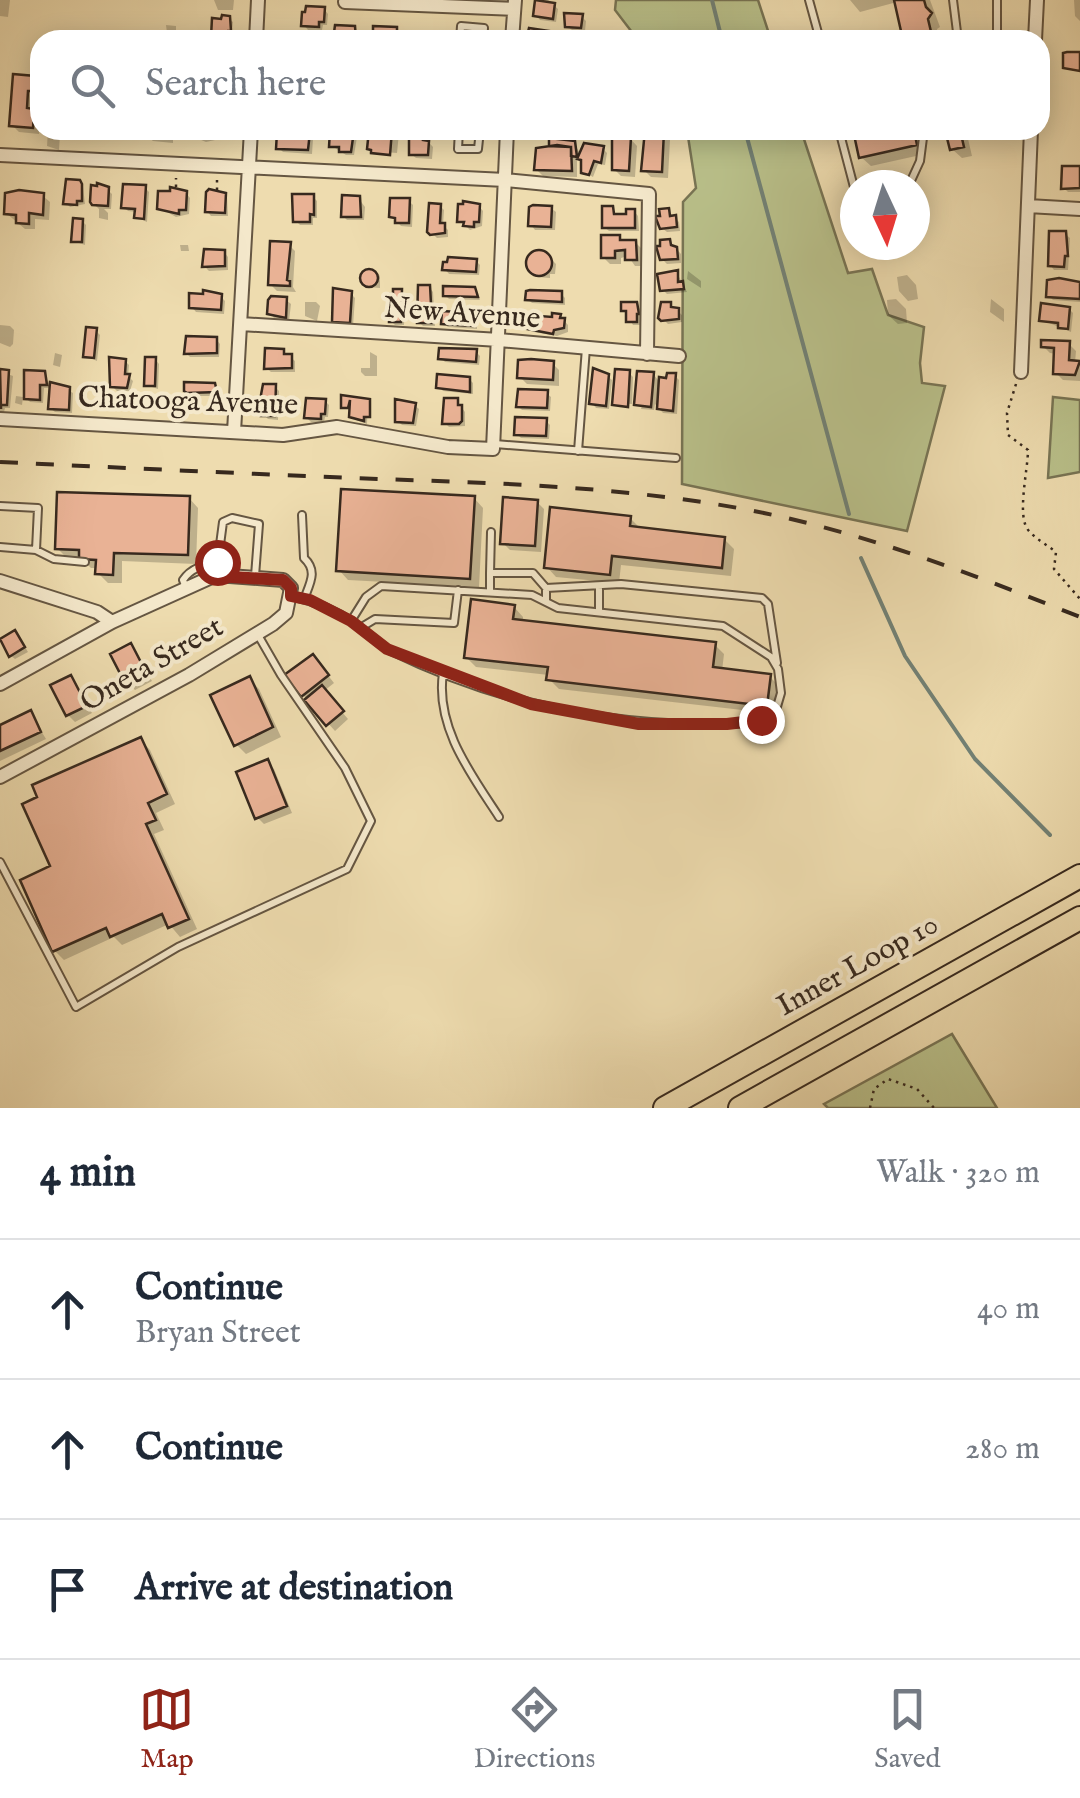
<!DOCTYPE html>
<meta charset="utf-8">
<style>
body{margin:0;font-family:"IM FELL English",serif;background:#f6f6f7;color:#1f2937}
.compass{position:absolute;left:840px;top:170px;width:90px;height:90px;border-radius:50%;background:#fff;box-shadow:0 5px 25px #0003;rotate:176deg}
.stop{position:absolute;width:30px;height:30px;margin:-22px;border:8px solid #8f2418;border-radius:50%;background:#fff}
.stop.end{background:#8f2418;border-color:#fff;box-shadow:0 2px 10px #0008}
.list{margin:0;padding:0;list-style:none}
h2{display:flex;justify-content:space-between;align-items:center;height:130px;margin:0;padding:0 40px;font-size:42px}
h2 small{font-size:32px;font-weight:400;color:#747a83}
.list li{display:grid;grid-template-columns:65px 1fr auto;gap:30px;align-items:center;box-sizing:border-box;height:140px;padding:0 40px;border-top:2px solid #e0e1e3}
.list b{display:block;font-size:38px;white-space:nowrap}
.list p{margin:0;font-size:32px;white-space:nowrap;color:#747a83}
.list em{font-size:32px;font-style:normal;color:#747a83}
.icon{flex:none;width:55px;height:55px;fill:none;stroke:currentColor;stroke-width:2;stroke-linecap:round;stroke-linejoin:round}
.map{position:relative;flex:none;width:1080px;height:1108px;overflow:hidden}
.search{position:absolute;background:#fff;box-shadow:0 5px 25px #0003;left:30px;right:30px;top:30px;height:110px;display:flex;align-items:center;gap:25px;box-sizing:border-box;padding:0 35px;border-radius:30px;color:#747a83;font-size:38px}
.sheet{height:550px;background:#fff}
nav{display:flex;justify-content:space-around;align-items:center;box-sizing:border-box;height:140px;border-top:2px solid #e0e1e3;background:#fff;font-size:28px;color:#747a83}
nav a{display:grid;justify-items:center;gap:5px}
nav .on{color:#8f2418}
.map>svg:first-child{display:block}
.green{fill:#b9c08a;stroke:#787454;stroke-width:2.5}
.shadow{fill:#0003}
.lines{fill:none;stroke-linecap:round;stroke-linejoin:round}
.stream{stroke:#728175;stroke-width:4}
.building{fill:#e9b295;stroke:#37291e;stroke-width:2.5}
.lane-casing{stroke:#655642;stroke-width:10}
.street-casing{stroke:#655642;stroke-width:16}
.highway-casing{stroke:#37291e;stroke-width:26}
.path{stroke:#37291e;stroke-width:2.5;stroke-dasharray:2.5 5;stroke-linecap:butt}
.lane{stroke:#f4e8cb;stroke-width:6}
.street{stroke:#f4e8cb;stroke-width:12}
.highway{stroke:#eedcaf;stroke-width:22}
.rail{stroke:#37291e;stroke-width:4;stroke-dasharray:18 18;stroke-linecap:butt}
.route{stroke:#8f2418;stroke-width:12}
.labels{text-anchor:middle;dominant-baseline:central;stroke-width:8;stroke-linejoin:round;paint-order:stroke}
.street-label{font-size:30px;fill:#37291e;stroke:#f4e8cb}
</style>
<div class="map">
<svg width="1080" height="1108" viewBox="0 0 1080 1108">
<rect width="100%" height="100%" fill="#eedcaf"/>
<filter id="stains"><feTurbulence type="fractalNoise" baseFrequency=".002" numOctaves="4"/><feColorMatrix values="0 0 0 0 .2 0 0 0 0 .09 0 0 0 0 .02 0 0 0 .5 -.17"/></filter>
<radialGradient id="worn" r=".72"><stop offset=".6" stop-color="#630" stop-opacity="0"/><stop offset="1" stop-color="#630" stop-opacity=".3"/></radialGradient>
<path class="green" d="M616,0H758L771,40H638L615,10Z
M687,130H801L848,273L872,269L888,315L924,327L920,363L922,383L945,386L907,531L682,484L683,202L696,188Z
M1053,397L1080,400V472L1048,478Z
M952,1034L997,1108H828L824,1104Z"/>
<path class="shadow" d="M0,0H10L8,17L0,16Z
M214,0H234L233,10H218Z
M417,0H509L508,11Z
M537,0H559H548L558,9L556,22L540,20L536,15Z
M850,0H930L940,27L937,29L939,40H905L897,2L860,12Z
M1074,0H1080V21L1075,16Z
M324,9L328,14L327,25H323L322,30H308L304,25Z
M582,17L586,21L585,31L572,30L567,26Z
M229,19L233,22L231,40H218L214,36Z
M166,25L176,26V33H167Z
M16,77L34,78L40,84V97L34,96L33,111L40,118L39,134L19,132L12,125Z
M48,130L60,134L59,150L47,146Z
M83,130H102V133Z
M139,130H173V143L153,141Z
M190,130H216L215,140L206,142L194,137Z
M332,130H350L357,137L354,155H346L332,146Z
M371,130H396L399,133L397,153L374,151Z
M855,130H920L925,154L871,166L861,157Z
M948,130H966L972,156L962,158L952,149Z
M983,130H1010L1011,137L991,138Z
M623,131L637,146L635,177L621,176L614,169Z
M663,133L670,140L668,178L651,177L644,170Z
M308,134L313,139L312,154L283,152L279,148Z
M423,136L433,147L432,159L416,158L411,154Z
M574,144L580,153L603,149L607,153L605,165L598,164L593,177L584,172V162L577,160V177L543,176L536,169Z
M1080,170V192H1068L1064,188Z
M79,183L83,187L85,204L70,207L66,203Z
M103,186L112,194L111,209H104L108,213V220L99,218V209L94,204Z
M145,188L149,192L147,222L136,217L137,212L128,211L124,207Z
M186,193L190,198L189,214L176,217L160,208Z
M223,193L227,197L228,216H211L207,211Z
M43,196L50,202L49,220L35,219V229H25L6,213Z
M313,197L317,201V218H313V225H300L296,221Z
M359,199L365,207L364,220H347L343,216Z
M409,201L413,205L412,227L401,226L392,216Z
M440,206L444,210L443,225L448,230V237L437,238L430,231Z
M479,206L483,211L482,226L470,230L460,220Z
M551,208L556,212L555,230H535L531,225Z
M612,209L617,216H628L634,211L638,216L639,231H609L604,227Z
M668,211L679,222L680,231L667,232L662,228Z
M82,221L86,225L85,245L73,241Z
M1065,234L1070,238L1068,270H1054L1050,265Z
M619,237L624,242H635L642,249L643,266H635L628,256L621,258V264H610L603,257Z
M670,242L681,254V263L667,264L662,259Z
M288,244L295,251L293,287L296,292L277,291L270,284Z
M180,245H188L189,251H181Z
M224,252L228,257V270L209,271L205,267Z
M547,255L556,264L555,274H550V278L536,277L531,273L530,256Z
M476,261L480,265L479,275L449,274L445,269Z
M688,271L701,281V288L687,279Z
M363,272H376L380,276V288L367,287L363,283Z
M677,273L687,292L667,294L663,290Z
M907,275L916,285L918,299L908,301L899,291L897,277Z
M1080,284V302L1053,300L1049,296Z
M429,287L433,292L435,326H423L419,322Z
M474,290L480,300L449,299L445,295Z
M400,292L405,296L404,325H395L391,321Z
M351,294L355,298L353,326L338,325L334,321Z
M561,294L565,298V305L532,303L528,299Z
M221,297L225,301L224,314L196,312L192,307Z
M896,299L906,309L907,323L898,324L888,315L887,300Z
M991,299L1004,309V322L990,312Z
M286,300L291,304L289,321L274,318L270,313Z
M305,302H316L320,306L317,321L305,316Z
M636,304L640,309V325H633L624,310Z
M670,304L682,315V322L668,324L661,317Z
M1069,309L1073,313L1071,332L1042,320Z
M473,316L477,320V329L448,327L443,323Z
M560,316L568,325V332L557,336L534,332L529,328Z
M0,325L10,326L14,330L13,344L10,347L0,343Z
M96,331L100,335L97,361L86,356Z
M216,339L220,344L219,357H190L186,353Z
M1069,344L1076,351L1075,363H1080V381L1063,380L1056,373L1057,354L1050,353L1043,346Z
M283,351L295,361V372H271L266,368Z
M370,352L377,356V376H365L361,372V368H370Z
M476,352L480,356L479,365L445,362L441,358Z
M55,353L62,355L60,367L53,365Z
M155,359L159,364L158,389L146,385Z
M125,361L129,365L128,376L133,381L130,391H117L112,386Z
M552,363L559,370V386L527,384L520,377Z
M0,371L13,376L10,408H5L4,412H0Z
M629,373L633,377L632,404L615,403Z
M44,374L50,385H60L73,393L72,413L55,412L50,408L52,388H44L43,403L30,402L26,398Z
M653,374L658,380L669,381L675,376L679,380L677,414L663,413L655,404L654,410L641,409Z
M607,376L612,380L609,409L596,408L592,403Z
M469,379L473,383V394L443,391L439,387Z
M214,385L220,396H194L186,390Z
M275,387L279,391L278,420L268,419L264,415Z
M546,393L551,397L550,411L522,410L518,406Z
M16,396L23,397L22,405L15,403Z
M347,398L352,403L368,400L367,424L356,420L352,411L343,406Z
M325,401L329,405L328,417H325L324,422H311L307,418Z
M457,401L465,412V426L449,427L445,423Z
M414,405L419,409L416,426L402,425L398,421Z
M546,421L550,425L549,439L521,438L517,434Z
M189,498L198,508L196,564L122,561V583H108L98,573V568H91L82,559L67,558L57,548Z
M474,498L483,508L479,587L348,580L339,570Z
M537,502L544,509L541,552L510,550L503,543Z
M630,518L640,528L724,539L734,549L731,576L621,565L619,583L556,577L547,567Z
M514,607L523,617V622L715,645L724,654L722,671L769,676L779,686L776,714L559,689L549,679V675L476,667L466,657Z
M19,637L28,652L15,659L10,655Z
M130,646L152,681L135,690L128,683Z
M319,664L334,683L324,691L348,719L335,731L303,695Z
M71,678L92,713L75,722L68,715Z
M249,679L259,689L281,737L246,754L236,744Z
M30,713L46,739L0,761V728Z
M141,740L150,750L175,804L156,813L164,830L154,834L197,929L180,937L169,924L122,945L114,937L64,960L54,950L53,868Z
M267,762L274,769L292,813L264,824L257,817Z"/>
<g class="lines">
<path class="stream" d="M712,0L722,40
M745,130L849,514
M861,558L905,656L975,759L1050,835"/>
</g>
<path class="building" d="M535,0L555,3L553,19L533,16Z
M894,0H924L926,7L932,13L928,19L933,40H903Z
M306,6L325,7L324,22H319V27L301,26L302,12H305Z
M564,13L583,14L581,28L565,27Z
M222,15L230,16L231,31H228L227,38L211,37L212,18L221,19Z
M335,25L355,26L356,40H333Z
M373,26L397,27V40H373Z
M529,28L555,32L559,40H567H526Z
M1067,52H1080V71L1063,68V53Z
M13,74L35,76L34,91H28L27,108L34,109L33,128L9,126Z
M281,130L310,132L308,150L276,149L277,132Z
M330,130L354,131L351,152H339V147H329Z
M369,130H392L390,155L371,153V150L367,149Z
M409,130L424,133L423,140L429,141L428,155H409Z
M612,130H624V136L631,137L629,171L612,170Z
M645,130L664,131L662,172L641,171Z
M853,130H914L917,145L859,158Z
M945,130H960L964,147L950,150Z
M549,138L575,141L577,157L571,156V147L549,146Z
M584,143L604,146L601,163L594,161L589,175L581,173V160L577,159Z
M557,145L571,147L572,171L534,170L536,148Z
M1062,166H1080V188L1061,189Z
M66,179L80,180L82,184V201H77V205L63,204Z
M97,183L109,187L108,206L92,205L90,202L91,185L97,186Z
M123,184L146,185L144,219L134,218L135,209L121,208Z
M170,187L187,191L186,210H179V214L157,209L158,191H170Z
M209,189L226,193L225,213L205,212L206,192Z
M19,190L44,193L43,215L29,213V224L16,223V215L4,214L5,193Z
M292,194H314V215L310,214V222H293Z
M342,195L360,196L361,217H341Z
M390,198H410L409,223H395V218L389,217Z
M463,201L480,204L479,222H474V227L463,226L464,222H457L458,204H463Z
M429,203L441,204L440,223H445V233L430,235L427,232Z
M533,205L552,206L551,227L528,226L529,207Z
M602,206H613L614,214H626V209H635V228H602Z
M669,208L670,216L676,215L677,227L660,229L655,216H660L659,209Z
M73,218L83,219L82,242H71Z
M1049,231H1066L1068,256H1065L1064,267L1048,266Z
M601,235H620V240H636L637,260H625V250L615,251V258H601Z
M670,239L671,245L677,247L678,259L660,260L656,246H660V240Z
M270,241L291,242L287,280L290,281V286L268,285Z
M204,249L225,250V266L202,267Z
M526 263a13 13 0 1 1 26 0a13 13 0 1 1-26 0Z
M448,257L477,259L476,272L442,270L443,262H447Z
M360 278a9 9 0 1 1 18 0a9 9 0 1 1-18 0Z
M678,270V282L683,281L684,289L660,291L657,274Z
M1059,278L1080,282V299L1046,297L1047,280Z
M418,285H430L432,323H417Z
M443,286L475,287L478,297L443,296Z
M333,288L352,291L350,323L332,322Z
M393,289H402L401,322H389V294H393Z
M203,290L222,294L221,310L189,308V293L203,294Z
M530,290L562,291V302L525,300L526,291Z
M271,296L287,297L286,318L267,314L268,300Z
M621,302H637L639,314H637V322H626V311H621Z
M661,302H671V307L679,308V319L661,321L658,318Z
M1041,303L1070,307L1068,329L1058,328V323L1039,321Z
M442,311L474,313L473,326L441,324Z
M552,313L561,314L560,318H565L564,328L554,330L553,334L527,329V315L552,317Z
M86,327L97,328L94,358L83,357Z
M186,336L217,337V353L184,354Z
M1041,340L1070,341L1069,360L1080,361L1075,375L1053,374L1054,348L1041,347Z
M265,348L284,349V354H292V368L264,369Z
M439,348L477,349L476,362L438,359Z
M109,357L126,359L125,374H130L127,388L110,387Z
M145,357H156L155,386H144Z
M531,359L554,361L553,380L517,378L518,360Z
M593,368L609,374L606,406L589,404Z
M0,369L9,370L7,405H1V409Z
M615,369L630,370L628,407L612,405Z
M24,370L45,371L47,385H40V400L24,399Z
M637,371L654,372L651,407L634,405Z
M667,373H676L673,411L657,409L659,377L666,378Z
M437,374L470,377V392L436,388Z
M50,382L70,387L69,410L48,409Z
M184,382L215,383L217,392L187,393L184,391Z
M263,384H276L275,416H261L262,411H258Z
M518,389L548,390L547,408L516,407Z
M341,395L370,399V417H364V421L349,417L350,400L348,408H341Z
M306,398L326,399L325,414H321V419L304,418Z
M444,398H458V405H462V421L459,424H442Z
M395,399L416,403L413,423L395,422Z
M515,417L547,418L546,436L514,435Z
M341,489L475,496L470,579L336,571Z
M57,492L190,496L188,555L114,553L113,575L95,574L96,560L79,559V550L55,549Z
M503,497L538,500L535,546L500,544Z
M550,507L631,516L630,526L725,537L722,568L612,556L610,575L544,568Z
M471,599L515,605L513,619L716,642L713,667L771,674L767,706L546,680L548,667L464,658Z
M15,630L25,647L9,657L0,639Z
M131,643L147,674L126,685L110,654Z
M313,654L329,675L301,697L284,675Z
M71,675L87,706L66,716L50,685Z
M250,676L273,727L234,746L210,695Z
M322,685L344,711L326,726L304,700Z
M31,710L41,732L0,751V725Z
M141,737L167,794L148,803L156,820L146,824L189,919L168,928L162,914L110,937L106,928L52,952L20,880L50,866L22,804L37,797L32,785Z
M268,759L287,806L255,819L236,772Z"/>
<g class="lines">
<g class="lane-casing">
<path id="lane" d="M809,0L820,40
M953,0L958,40
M997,0V40
M460,40L461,26L484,28L483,40
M459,130L458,149H478L480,130
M839,130L855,191
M909,185L920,161L924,130
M495,444L676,458
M578,451L586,348
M0,506L38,508L36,550
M302,515L304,558C318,571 310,583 304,599
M0,547L36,550L54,559L85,562
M490,573L491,532
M216,575L223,522L232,518L259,524L255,576
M186,588L183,580C191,568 203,565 217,563
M490,592V573H533L546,588
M291,596C313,601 335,610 354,623C366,632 377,644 391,651C504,706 622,730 748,723L761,720L776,710L781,693L778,669L771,657L723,626L558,608L532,595L381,586L366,597L351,621
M546,602V588L621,584L762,598L768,604L777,663
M599,612V586
M360,628L375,619L454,623L458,590
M443,673C435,727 471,774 499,817
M0,862L76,1007L178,947L347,869L371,821L345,768L281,675L258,635"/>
</g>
<g class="street-casing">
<path id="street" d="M345,2L514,9
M256,40L258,0
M512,40L515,0
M1035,40L1037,0
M0,155L505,180L649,194L647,354
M1028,206L1080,209
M241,324L499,340L679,356
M1021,372L1031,130
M0,419L283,435L337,427L448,447L493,449L507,130
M234,432L251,130
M0,581L97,612L112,622
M0,684L112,622L216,575L283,580L291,588L286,613L273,624L189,675L0,777"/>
</g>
<g class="highway-casing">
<path id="highway" d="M665,1108L1080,876
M740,1108L1080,918"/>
</g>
<path class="path" d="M176,187V178
M217,190V179
M1016,384L1007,413L1008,435L1028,450C1028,470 1016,518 1029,531C1036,539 1047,545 1056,552L1054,569L1080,599
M870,1108L874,1089L888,1079L917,1089L934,1108"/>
<use href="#lane" class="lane"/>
<use href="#street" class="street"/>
<use href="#highway" class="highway"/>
<path class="rail" d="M0,462C126,468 253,474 379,479C502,483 627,487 749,510C863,532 972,574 1080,617"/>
</g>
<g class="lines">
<path class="route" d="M217,562L216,576L283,580L291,588V596L310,600L351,621L387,649L531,704L639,724H727L761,720"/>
</g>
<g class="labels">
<g class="street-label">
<text transform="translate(462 314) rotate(4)">New Avenue</text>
<text transform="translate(188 402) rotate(2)">Chatooga Avenue</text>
<text transform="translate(152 665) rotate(-30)">Oneta Street</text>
<text transform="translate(858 966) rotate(-29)">Inner Loop 10</text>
</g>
</g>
<rect width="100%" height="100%" filter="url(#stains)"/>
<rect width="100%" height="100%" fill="url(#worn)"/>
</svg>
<svg class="compass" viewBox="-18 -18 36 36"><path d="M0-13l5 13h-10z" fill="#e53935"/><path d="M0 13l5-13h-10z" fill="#747a83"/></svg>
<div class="stop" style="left:217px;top:562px"></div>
<div class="stop end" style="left:761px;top:720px"></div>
<div class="search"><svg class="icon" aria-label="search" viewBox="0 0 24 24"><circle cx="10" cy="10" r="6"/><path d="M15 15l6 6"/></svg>Search here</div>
</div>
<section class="sheet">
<h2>4 min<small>Walk · 320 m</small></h2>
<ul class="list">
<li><svg class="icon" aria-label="ahead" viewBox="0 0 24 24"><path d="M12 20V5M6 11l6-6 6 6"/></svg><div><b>Continue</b><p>Bryan Street</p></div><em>40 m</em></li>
<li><svg class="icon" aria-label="ahead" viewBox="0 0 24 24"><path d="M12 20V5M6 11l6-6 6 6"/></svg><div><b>Continue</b></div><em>280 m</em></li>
<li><svg class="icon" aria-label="arrive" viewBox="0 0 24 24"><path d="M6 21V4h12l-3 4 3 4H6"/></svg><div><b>Arrive at destination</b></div></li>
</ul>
</section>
<nav>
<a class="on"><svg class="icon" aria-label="map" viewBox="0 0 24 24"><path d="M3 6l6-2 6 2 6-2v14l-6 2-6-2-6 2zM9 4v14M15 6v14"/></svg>Map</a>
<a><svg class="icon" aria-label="directions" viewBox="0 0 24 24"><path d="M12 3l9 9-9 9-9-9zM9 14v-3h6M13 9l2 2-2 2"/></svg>Directions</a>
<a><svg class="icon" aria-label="saved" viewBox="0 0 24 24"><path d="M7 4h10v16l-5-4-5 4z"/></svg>Saved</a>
</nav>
